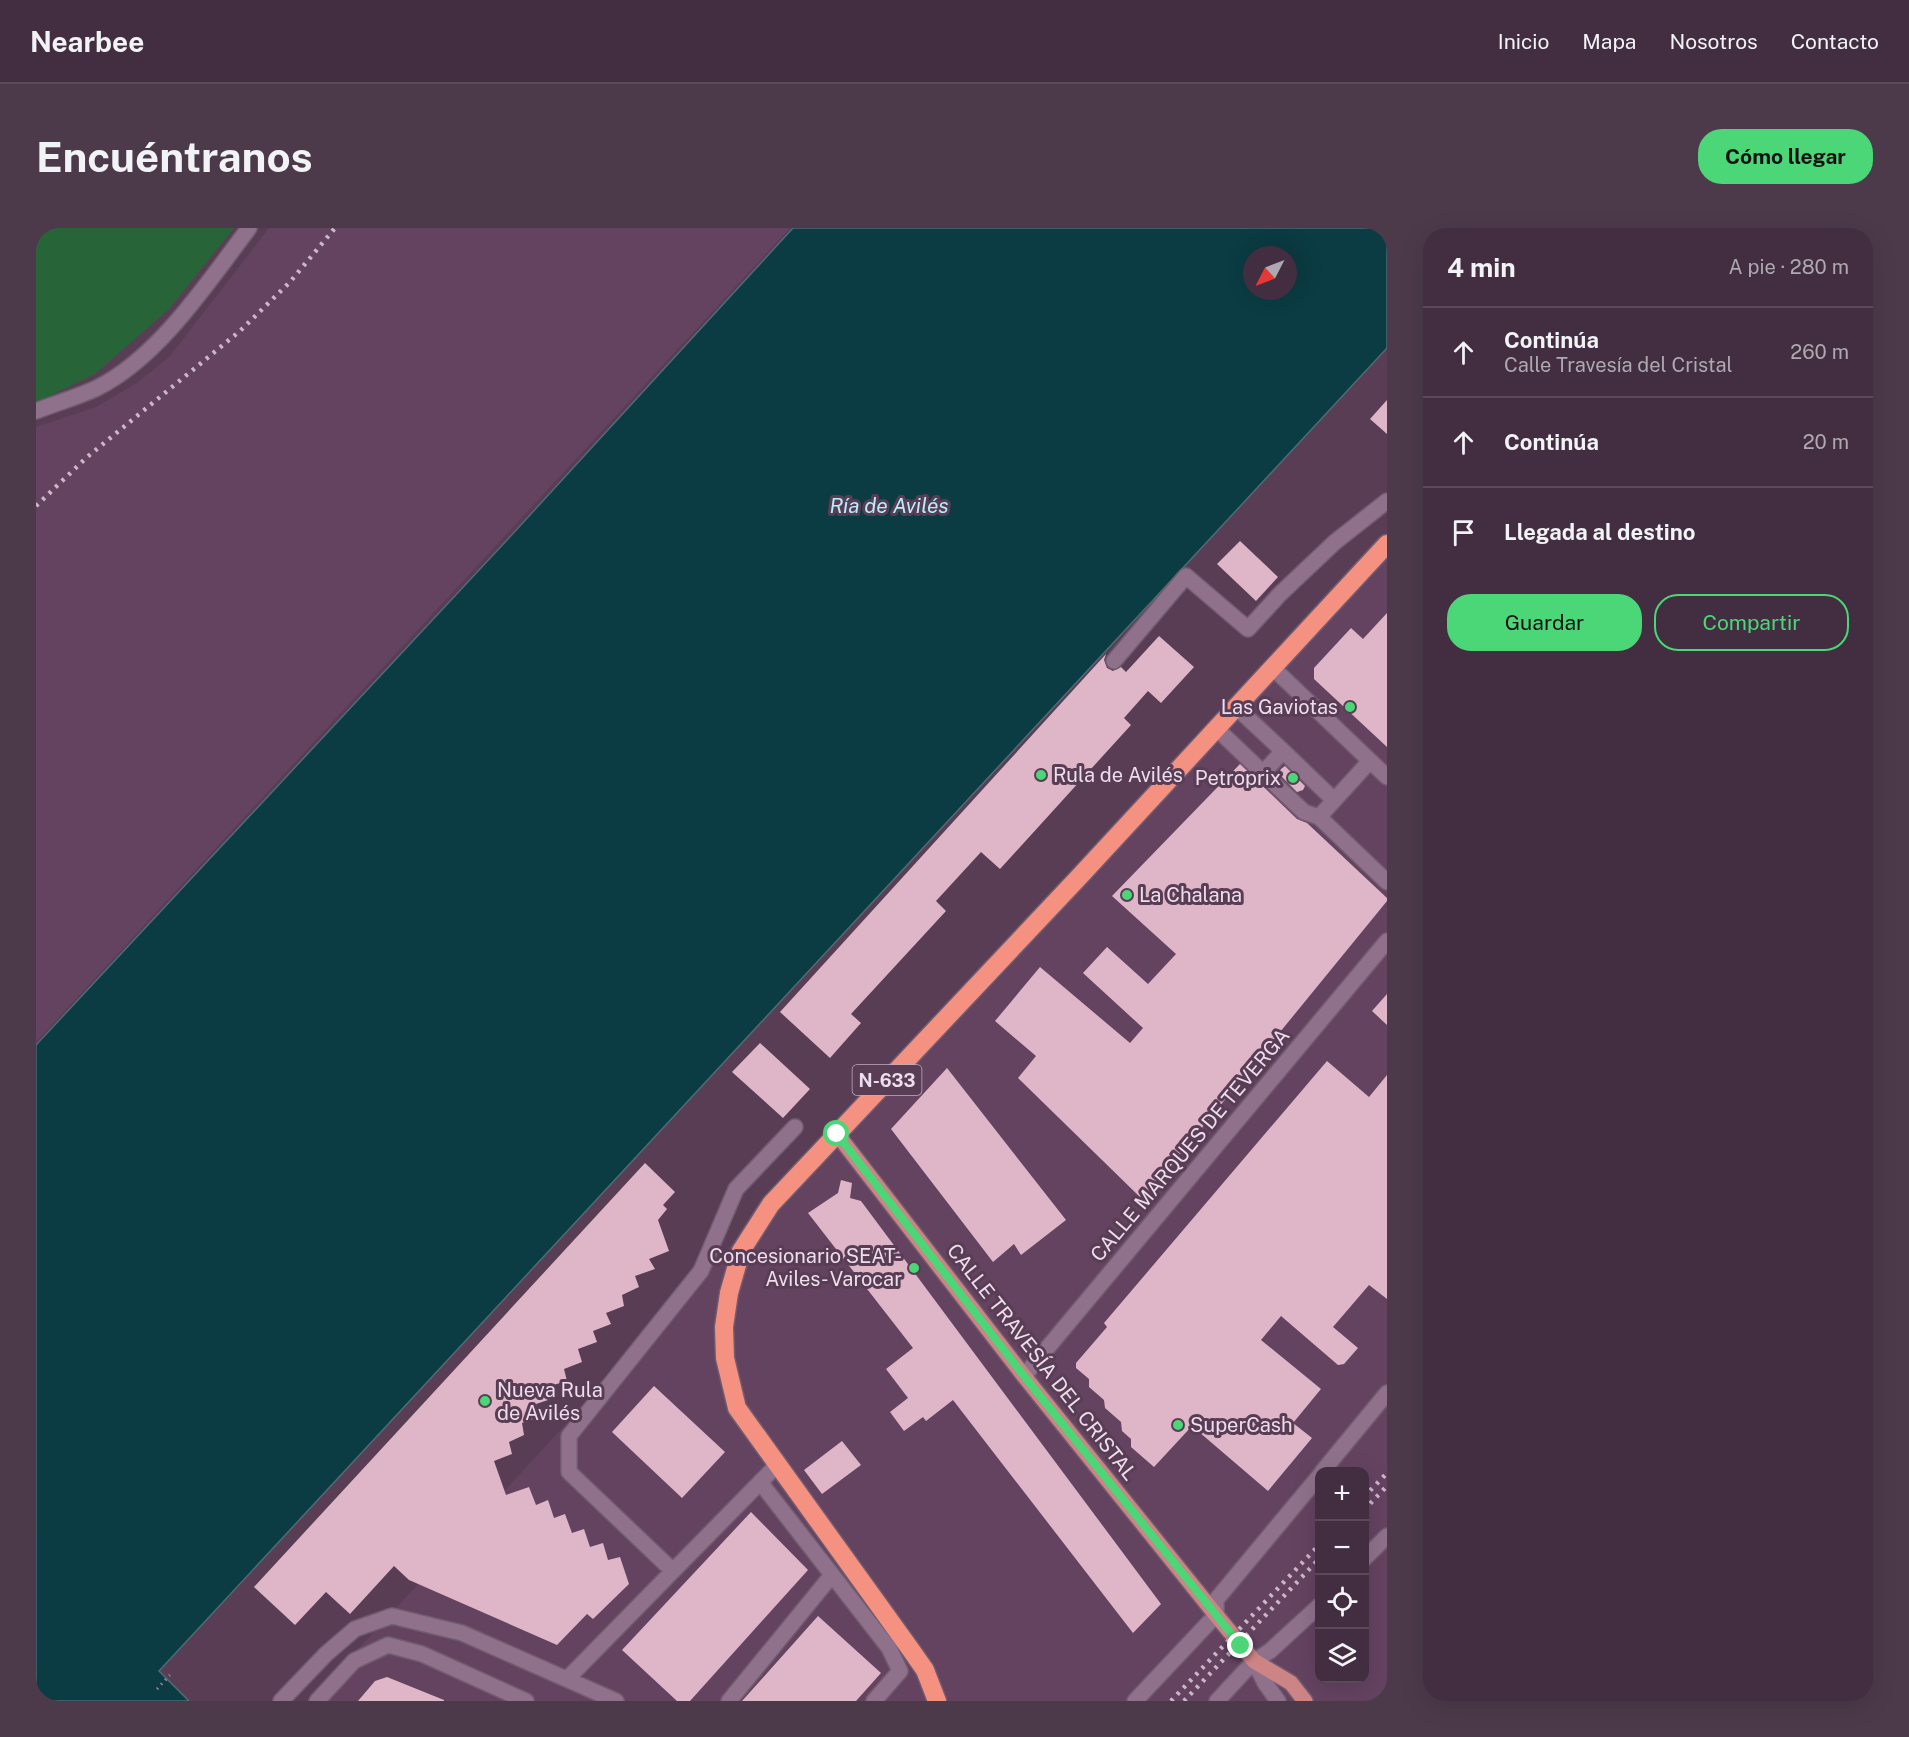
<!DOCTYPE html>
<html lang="es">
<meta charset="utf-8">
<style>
body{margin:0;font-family:"Public Sans",sans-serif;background:#4c3a4b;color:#f1f3f6}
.controls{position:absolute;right:18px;bottom:18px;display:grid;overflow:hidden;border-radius:12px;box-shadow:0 6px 24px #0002}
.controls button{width:54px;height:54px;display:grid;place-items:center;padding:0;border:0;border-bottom:2px solid #5a4a59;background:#422e40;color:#f1f3f6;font:30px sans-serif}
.compass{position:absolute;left:1207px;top:18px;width:54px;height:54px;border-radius:50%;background:#422e40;box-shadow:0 6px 24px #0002;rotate:228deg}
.stop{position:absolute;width:18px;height:18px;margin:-14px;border:4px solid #4bd677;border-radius:50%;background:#fff}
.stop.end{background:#4bd677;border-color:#fff;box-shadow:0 2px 6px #0008}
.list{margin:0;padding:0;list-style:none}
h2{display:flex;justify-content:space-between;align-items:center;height:78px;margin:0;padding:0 24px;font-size:26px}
h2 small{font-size:20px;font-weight:400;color:#aea8b1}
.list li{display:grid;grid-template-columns:39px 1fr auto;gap:18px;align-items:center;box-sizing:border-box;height:90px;padding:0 24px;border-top:2px solid #5a4a59}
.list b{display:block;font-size:22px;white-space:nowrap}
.list p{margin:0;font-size:20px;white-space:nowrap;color:#aea8b1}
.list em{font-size:20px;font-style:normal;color:#aea8b1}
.actions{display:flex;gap:12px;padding:18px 24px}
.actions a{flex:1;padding:14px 0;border:2px solid #4bd677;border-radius:24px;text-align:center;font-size:21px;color:#4bd677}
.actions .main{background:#4bd677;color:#111}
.icon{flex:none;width:33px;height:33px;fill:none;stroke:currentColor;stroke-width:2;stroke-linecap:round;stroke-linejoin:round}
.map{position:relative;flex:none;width:1351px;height:1473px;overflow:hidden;border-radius:24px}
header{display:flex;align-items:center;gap:36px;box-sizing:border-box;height:84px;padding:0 30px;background:#422e40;border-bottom:2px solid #5a4a59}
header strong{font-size:28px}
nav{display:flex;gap:33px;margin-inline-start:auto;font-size:21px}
.intro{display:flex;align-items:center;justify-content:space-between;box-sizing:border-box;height:144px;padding:0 36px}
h1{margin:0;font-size:42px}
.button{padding:15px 27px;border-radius:24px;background:#4bd677;color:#111;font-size:21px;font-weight:700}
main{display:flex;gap:36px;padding:0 36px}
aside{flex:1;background:#422e40;border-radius:24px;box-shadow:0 6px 24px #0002}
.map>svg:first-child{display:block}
.built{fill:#644361;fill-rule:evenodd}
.green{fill:#276539}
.water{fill:#0b3b43;stroke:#4f6c76;stroke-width:1.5;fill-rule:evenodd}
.building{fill:#dfb6c8}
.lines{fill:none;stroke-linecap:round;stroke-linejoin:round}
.minor-casing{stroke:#715b6f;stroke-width:18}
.major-casing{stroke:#715b6f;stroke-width:18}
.highway-casing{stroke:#715b6f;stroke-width:21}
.path{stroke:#9d879b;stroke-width:3;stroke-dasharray:1.5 4.5;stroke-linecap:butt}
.minor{stroke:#8f718c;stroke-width:15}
.major{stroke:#cc8485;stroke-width:15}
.highway{stroke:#f49180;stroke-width:18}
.rail{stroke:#cab7c8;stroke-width:4.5;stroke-dasharray:3 6;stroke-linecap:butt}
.route{stroke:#4bd677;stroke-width:8}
.poi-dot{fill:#4bd677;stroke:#583d55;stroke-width:2}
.labels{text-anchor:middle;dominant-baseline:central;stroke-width:6;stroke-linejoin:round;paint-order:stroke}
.shield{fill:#583d55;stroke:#c1adbf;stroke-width:1.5}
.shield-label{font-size:18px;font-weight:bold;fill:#eeddec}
.poi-label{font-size:20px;fill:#eeddec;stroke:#583d55;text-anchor:start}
.street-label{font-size:20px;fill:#eeddec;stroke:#583d55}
.water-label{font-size:21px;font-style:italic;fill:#b3f0fb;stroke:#583d55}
</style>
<header>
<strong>Nearbee</strong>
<nav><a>Inicio</a><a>Mapa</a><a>Nosotros</a><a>Contacto</a></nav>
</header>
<div class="intro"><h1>Encuéntranos</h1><a class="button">Cómo llegar</a></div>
<main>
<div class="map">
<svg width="1351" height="1473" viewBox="0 0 1351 1473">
<rect width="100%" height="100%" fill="#583d55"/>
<path class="built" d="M233,0H754L0,814V199L60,179L101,155L134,128Z
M1351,308V1473H274ZM1284,1244H1328V1450H1284Z"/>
<path class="green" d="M0,0H198L133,81L59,146L0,175Z"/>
<path class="water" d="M757,0H1351V120L123,1443L153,1473H0V817L472,311ZM1216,27H1252V63H1216Z"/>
<path class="building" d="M1351,172V206L1334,191Z
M1204,313L1242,349L1220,373L1181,336Z
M1351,385V519L1278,451V440L1315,400L1327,411Z
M1123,408L1158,439L1125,475L1112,463L1088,490L1095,497L964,641L945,624L900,673L910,683L815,786L825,795L794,830L744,784L1070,426L1068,432L1071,440L1077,443L1085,439L1090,444Z
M1204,536L1261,591L1271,595L1351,670V673L1107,972L982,850L1000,828L959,793L1004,739L1094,815L1107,800L1047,745L1071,719L1112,756L1140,726L1076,668Z
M1249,538L1269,558L1267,562L1261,564L1243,546L1245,541Z
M1351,766V797L1336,783Z
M724,815L774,861L747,890L696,844Z
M1291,833L1333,869L1351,847V1071L1333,1057L1297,1099L1322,1120L1308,1136L1302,1137L1245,1088L1225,1112L1285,1161L1257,1195L1276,1210L1232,1263L1156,1198L1118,1239L1095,1219V1211L1086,1203L1085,1194L1069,1180L1068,1172L1053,1159V1151L1040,1140V1135L1071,1099L1068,1095Z
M911,840L1030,992L985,1027L978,1016L957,1034L855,901Z
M609,935L639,964L627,977L631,981L622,992L633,1023L613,1031L619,1041L599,1048L603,1059L586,1067L588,1078L570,1085L575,1096L557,1103L561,1114L542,1121L546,1134L528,1141L531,1153L514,1158L518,1170L500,1176L502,1189L486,1195L488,1207L473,1214L476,1226L458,1233L470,1267L493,1259L500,1277L512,1272L518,1290L529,1286L536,1305L548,1301L554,1319L567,1315L572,1332L584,1329L593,1356L557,1391L551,1386L521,1417L373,1352L358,1338L314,1386L290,1364L259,1397L218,1359Z
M805,952L816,955L814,970L825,973L1125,1376L1097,1405L917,1172L890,1193L887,1189L868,1203L854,1184L872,1170L850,1141L877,1120L772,985L802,965Z
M618,1158L689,1224L646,1270L576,1204Z
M806,1213L825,1237L786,1266L768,1242Z
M715,1284L772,1342L654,1473H641L586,1422Z
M782,1388L845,1445L820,1473H706Z
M351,1449L408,1472V1473H322L339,1453Z"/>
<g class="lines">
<g class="minor-casing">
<path id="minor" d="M0,183C20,175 42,169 61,160C123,129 172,54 213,0
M1078,433L1150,348L1212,401L1244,366L1299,314L1351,273
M1237,440L1351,549
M1200,479L1247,523L1227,545
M1180,500L1268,584L1283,589L1351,654
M1247,523L1298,572
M1283,589L1334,533
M988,1148L1351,713
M1286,1244L1351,1165
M724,1254L853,1420L864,1443L838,1473
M1328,1331L1351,1308
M637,1343L533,1244V1208L665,1043L700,961L759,899
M1218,1433L1229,1455L1242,1473
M531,1451L741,1237
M245,1473L290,1426L319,1401L356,1388L426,1405L580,1473
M281,1473L318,1433L352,1417L386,1426L490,1473
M693,1473L796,1347
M1099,1473L1180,1387V1372L1284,1247
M1181,1473L1218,1433L1234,1423L1284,1377"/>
</g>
<g class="major-casing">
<path id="major" d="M801,906L988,1148L1180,1387L1218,1433L1255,1455L1269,1473"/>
</g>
<g class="highway-casing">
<path id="highway" d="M901,1473L889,1442L875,1422L701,1180L689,1130L688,1099L693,1065L705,1023L735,976L1044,648L1351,316"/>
</g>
<path class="path" d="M121,1461L134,1447"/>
<use href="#minor" class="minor"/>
<use href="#major" class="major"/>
<use href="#highway" class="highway"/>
<path class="rail" d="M0,278L50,230L204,103L254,54L299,0
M1328,1269L1351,1245
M1328,1282L1351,1258
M1135,1473L1284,1316
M1148,1473L1284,1330"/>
</g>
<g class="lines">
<path class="route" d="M801,906L988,1148L1205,1418"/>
</g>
<g class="poi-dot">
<circle cx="1314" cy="479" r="6"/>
<circle cx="1005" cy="547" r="6"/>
<circle cx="1257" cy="550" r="6"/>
<circle cx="1091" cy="667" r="6"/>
<circle cx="878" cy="1040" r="6"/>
<circle cx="449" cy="1173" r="6"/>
<circle cx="1142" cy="1197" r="6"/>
</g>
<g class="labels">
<rect class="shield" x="816.5" y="837" width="69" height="30" rx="4.5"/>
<g class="shield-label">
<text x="851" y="852">N-633</text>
</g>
<g class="poi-label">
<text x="1302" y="479" text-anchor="end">Las Gaviotas</text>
<text x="1017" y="547">Rula de Avilés</text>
<text x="1245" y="550" text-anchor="end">Petroprix</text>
<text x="1103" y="667">La Chalana</text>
<text x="866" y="1028" text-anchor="end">Concesionario SEAT-<tspan x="866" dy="23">Aviles- Varocar</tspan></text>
<text x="461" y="1162">Nueva Rula<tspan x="461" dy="23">de Avilés</tspan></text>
<text x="1154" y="1197">SuperCash</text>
</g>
<g class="street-label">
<text transform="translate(1154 917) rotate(-50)">CALLE MARQUES DE TEVERGA</text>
<text transform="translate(1006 1134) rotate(52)">CALLE TRAVESÍA DEL CRISTAL</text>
</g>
<g class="water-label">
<text x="853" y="277">Ría de Avilés</text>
</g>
</g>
</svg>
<div class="controls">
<button>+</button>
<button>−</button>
<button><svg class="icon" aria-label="locate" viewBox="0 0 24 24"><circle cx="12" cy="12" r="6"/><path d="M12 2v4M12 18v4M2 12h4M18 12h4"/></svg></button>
<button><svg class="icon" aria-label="layers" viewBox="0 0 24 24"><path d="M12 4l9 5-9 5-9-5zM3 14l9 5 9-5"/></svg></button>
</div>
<svg class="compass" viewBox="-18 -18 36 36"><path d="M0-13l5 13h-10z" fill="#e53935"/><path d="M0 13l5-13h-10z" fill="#aea8b1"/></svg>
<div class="stop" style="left:801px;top:906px"></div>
<div class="stop end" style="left:1205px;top:1418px"></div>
</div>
<aside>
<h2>4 min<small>A pie · 280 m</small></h2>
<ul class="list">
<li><svg class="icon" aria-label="ahead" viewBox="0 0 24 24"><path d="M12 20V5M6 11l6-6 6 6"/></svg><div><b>Continúa</b><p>Calle Travesía del Cristal</p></div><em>260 m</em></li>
<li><svg class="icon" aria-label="ahead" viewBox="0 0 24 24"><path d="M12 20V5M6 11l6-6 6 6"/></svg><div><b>Continúa</b></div><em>20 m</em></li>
<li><svg class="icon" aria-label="arrive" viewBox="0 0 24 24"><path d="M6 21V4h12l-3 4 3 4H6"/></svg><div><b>Llegada al destino</b></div></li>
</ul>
<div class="actions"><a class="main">Guardar</a><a>Compartir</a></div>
</aside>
</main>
